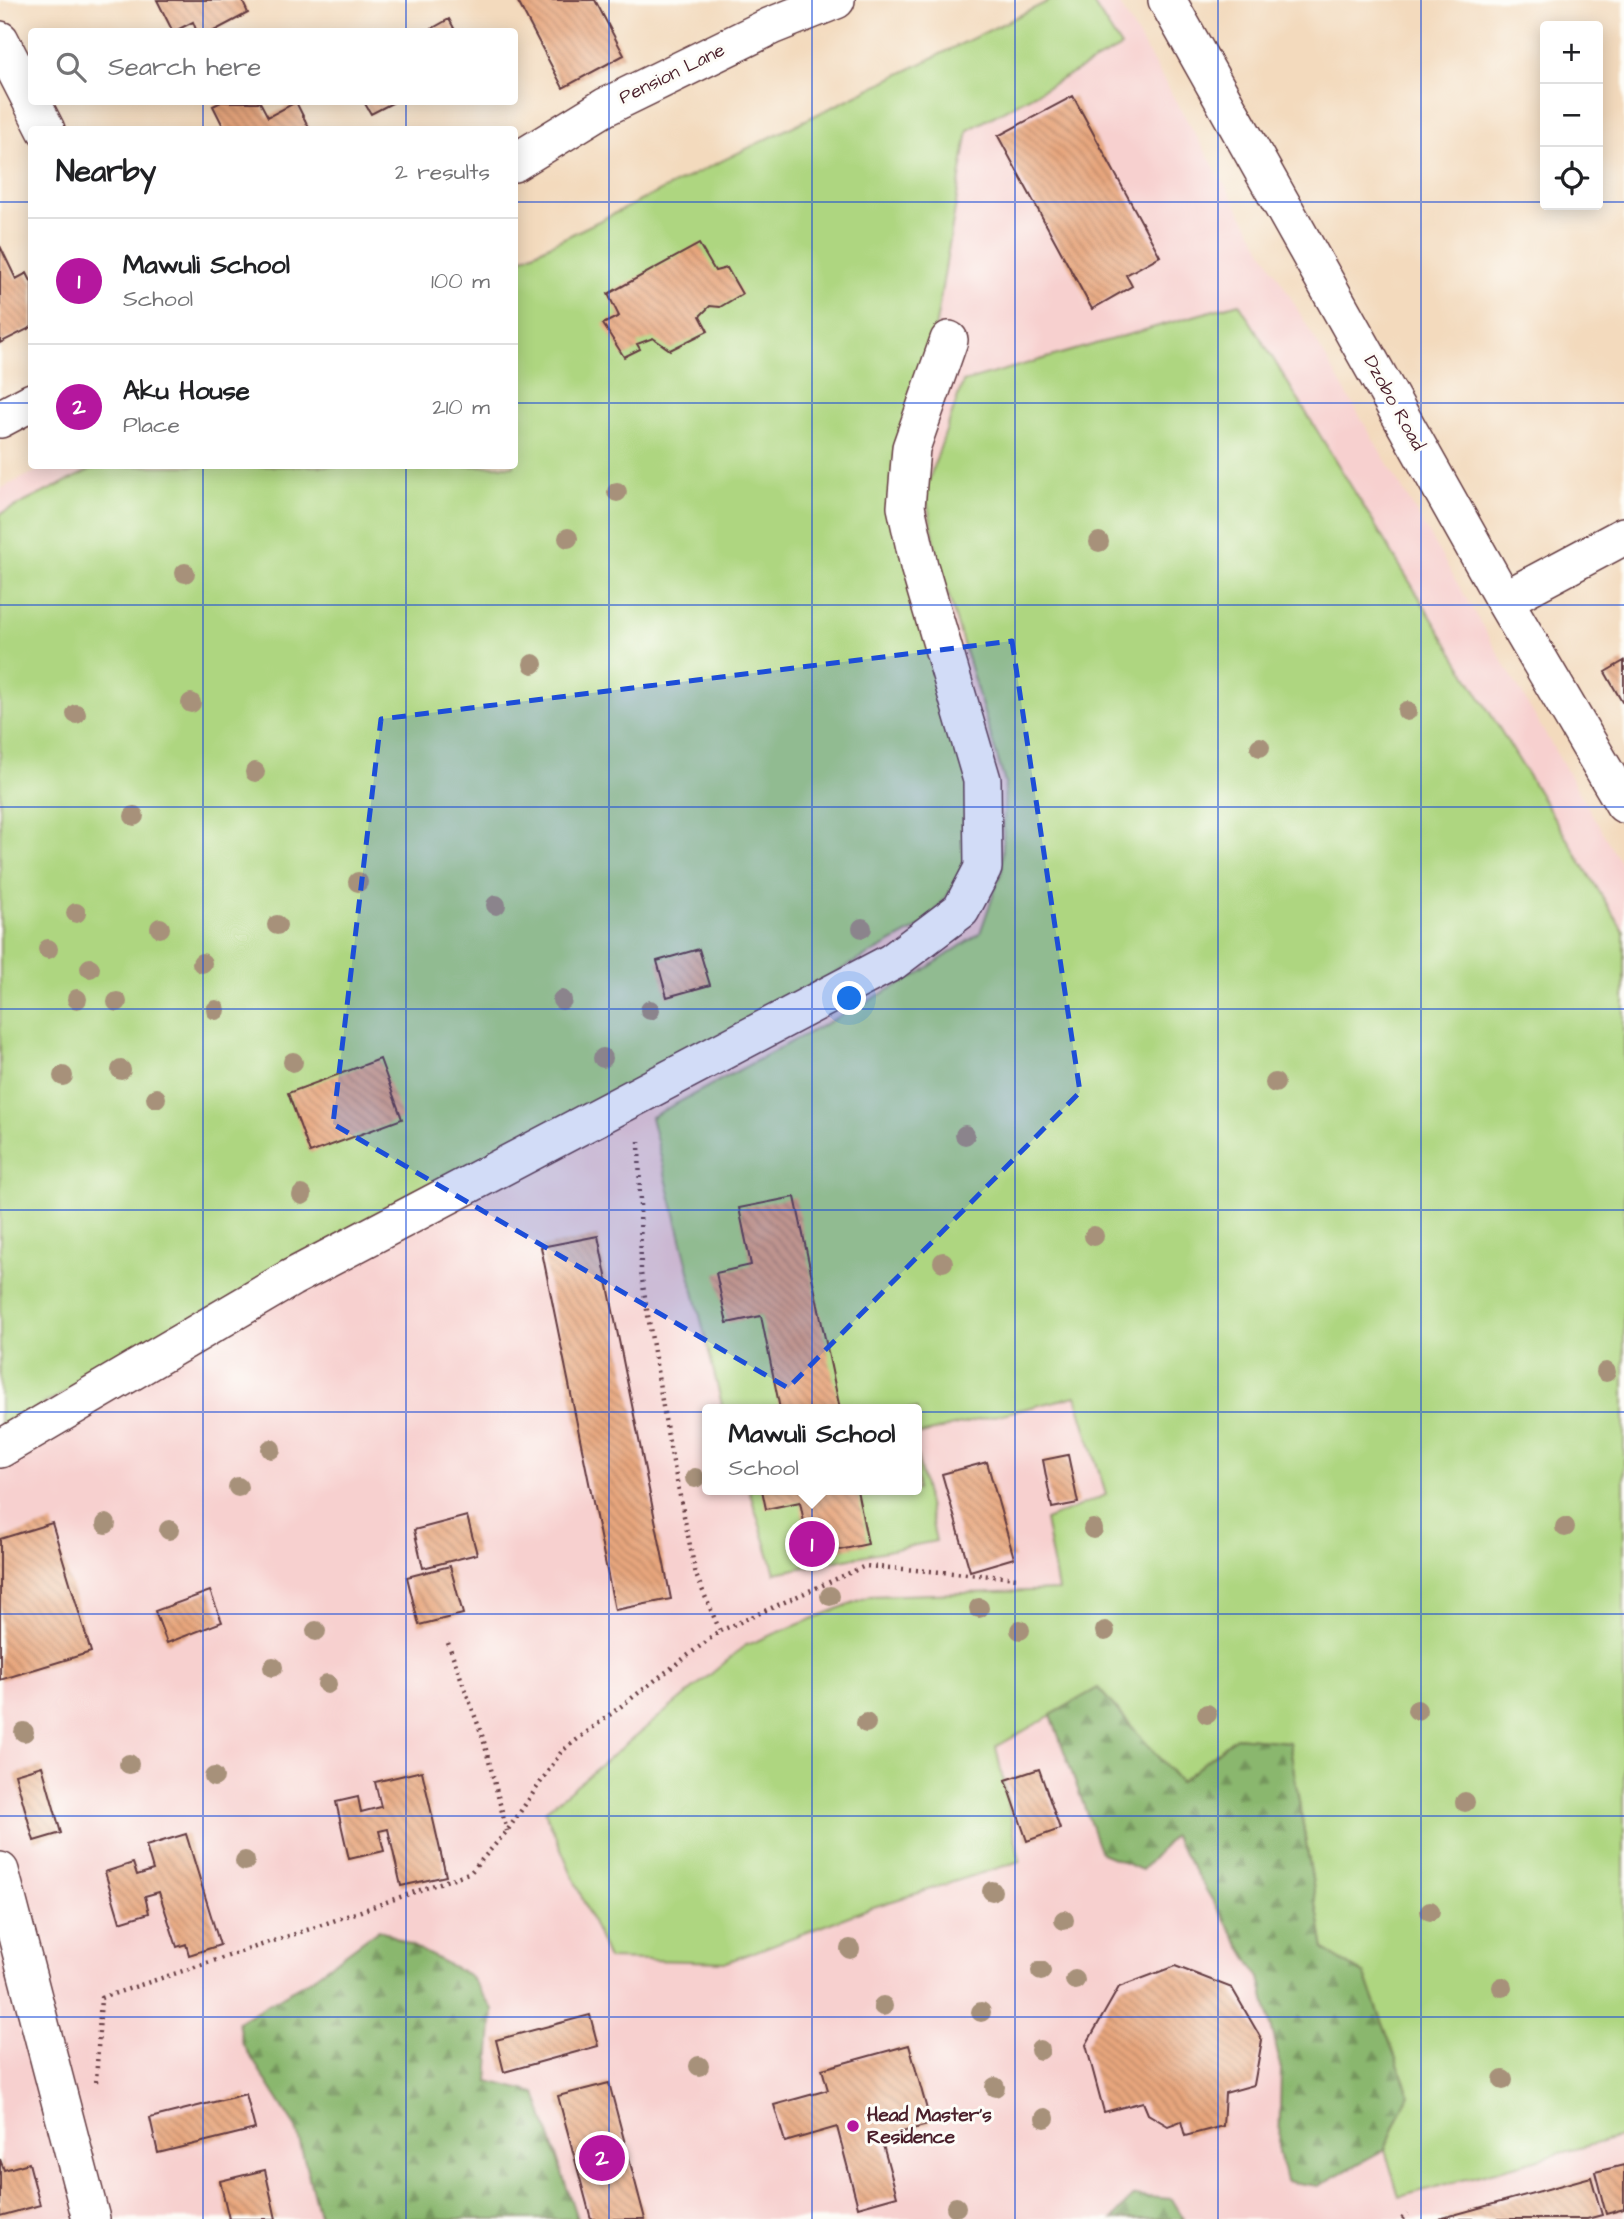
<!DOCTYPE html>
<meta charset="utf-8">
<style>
body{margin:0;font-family:"Architects Daughter",sans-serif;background:#f6f6f6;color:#202124}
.controls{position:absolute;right:21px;top:21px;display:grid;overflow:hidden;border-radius:7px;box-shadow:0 4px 18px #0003}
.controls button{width:63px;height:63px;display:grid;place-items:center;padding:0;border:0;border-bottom:2px solid #e0e0e0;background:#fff;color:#202124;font:35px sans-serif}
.you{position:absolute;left:850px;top:999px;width:24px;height:24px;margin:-18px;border:5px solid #fff;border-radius:50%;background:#1a73e8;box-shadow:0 0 0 10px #1a73e833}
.badge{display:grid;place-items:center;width:46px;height:46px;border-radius:50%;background:#b5179e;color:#fff;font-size:23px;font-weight:700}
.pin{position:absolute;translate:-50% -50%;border:4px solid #fff;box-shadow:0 2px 7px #0006}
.popup{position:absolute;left:702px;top:1404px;width:220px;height:91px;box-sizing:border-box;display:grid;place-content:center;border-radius:7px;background:#fff;filter:drop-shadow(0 2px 5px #0005);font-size:23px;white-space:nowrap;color:#757577}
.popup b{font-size:26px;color:#202124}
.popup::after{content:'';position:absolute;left:50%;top:100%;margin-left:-14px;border:14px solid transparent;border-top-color:#fff}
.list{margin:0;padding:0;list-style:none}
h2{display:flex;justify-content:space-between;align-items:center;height:91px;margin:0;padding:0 28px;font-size:30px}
h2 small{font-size:23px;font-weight:400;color:#757577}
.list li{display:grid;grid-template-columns:46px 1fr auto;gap:21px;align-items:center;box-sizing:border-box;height:126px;padding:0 28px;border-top:2px solid #e0e0e0}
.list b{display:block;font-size:26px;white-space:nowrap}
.list p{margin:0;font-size:23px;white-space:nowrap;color:#757577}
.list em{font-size:23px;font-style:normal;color:#757577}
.icon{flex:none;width:38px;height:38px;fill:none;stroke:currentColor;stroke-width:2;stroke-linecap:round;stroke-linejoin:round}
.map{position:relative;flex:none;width:1624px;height:2219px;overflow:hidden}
.search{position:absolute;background:#fff;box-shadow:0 4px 18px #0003;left:28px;top:28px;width:490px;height:77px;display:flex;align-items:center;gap:18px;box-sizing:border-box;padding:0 24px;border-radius:7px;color:#757577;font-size:26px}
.panel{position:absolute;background:#fff;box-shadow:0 4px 18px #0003;left:28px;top:126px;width:490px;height:343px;border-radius:7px}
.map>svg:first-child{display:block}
.built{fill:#f7d0cf;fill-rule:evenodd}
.green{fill:#aed680;stroke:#7c7a56;stroke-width:2}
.forest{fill:url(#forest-firs);stroke:#6a6b4c;stroke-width:2}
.building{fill:url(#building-back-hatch)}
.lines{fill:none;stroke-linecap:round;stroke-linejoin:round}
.minor-casing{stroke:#633b41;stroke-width:40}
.path{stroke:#633b41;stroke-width:4.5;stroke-dasharray:2 5;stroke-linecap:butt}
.minor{stroke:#fff;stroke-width:37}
.tree{fill:#a7917a}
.marked{fill:#1d4ed8;fill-opacity:0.2;stroke:#1d4ed8;stroke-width:5;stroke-dasharray:14 9;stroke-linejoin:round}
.grid{fill:none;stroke:#1d4ed8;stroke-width:2;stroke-opacity:0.55}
.poi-dot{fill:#b5179e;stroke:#fdfcf7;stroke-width:2.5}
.labels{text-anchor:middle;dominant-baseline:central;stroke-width:6;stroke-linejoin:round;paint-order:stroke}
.street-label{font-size:19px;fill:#4a1f2b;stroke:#fdfcf7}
.poi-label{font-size:19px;font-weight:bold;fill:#4a1f2b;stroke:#fdfcf7;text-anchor:start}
</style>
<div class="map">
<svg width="1624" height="2219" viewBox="0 0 1624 2219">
<defs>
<pattern id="forest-firs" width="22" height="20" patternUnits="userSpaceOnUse" patternTransform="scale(1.75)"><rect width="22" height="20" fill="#8ab76e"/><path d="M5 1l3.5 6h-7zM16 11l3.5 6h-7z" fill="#73945b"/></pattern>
<pattern id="building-back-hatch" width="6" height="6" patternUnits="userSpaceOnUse" patternTransform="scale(1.75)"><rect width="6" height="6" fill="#e7a67d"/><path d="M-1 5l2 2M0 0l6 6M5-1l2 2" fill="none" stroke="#bd8767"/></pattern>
</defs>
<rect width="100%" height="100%" fill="#fdfcf7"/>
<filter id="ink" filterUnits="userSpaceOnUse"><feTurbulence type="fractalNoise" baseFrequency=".0143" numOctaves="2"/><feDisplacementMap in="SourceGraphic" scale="14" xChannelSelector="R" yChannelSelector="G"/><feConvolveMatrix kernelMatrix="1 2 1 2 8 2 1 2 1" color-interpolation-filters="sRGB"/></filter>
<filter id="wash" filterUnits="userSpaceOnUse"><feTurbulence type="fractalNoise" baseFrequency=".00686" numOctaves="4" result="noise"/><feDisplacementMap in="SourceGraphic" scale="28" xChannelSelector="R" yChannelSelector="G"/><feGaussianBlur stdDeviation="1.57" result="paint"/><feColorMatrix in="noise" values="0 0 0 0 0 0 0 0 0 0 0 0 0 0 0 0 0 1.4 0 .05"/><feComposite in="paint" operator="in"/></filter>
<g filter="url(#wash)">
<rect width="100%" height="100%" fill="#f3dabd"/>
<path class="built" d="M1099,0H1117L1624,869V2219H0V489L47,466H514L515,259ZM707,1409H917V1490H707Z"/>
<path class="green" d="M1051,0H1091L1121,47L968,130L933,342L893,481L972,782L970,847L955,886L925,924L0,1428V514L98,466H514L515,262Z
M1239,303L1624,932V2136L1399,2197L1385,2149L1409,2094L1365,1975L1324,1950L1289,1742L1236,1737L1180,1782L1098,1688L996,1747L1020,1861L870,1908L727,1962L608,1959L545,1811L746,1645L870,1596L1058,1590L1045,1520L1106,1495L1076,1396L917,1435V1409H723L651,1117L917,975L980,933L1002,870L1005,783L939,564L925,491L963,382Z
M917,1455L936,1541L775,1573L749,1490H917Z"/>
<path class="forest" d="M1098,1688L1180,1782L1236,1737L1289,1742L1324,1950L1365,1975L1409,2094L1385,2149L1318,2186L1286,2181L1279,2152L1281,2068L1260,1978L1173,1836L1142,1870L1101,1853L1051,1715Z
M379,1929L469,1975L493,2010L488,2081L536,2093L577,2219H320L296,2128L242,2043L238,2022L311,1979Z
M1133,2196L1172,2199L1184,2219H1113Z"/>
<g id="blocks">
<path class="building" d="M157,0H242L248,13L212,32H197L193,22L173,32Z
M517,0H595L624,55L563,88Z
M449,19L456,32H426Z
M1073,96L1160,256L1126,275L1132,286L1092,309L998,136Z
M221,102H260L268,117L296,102L310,130H225L213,106Z
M364,102H394L371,114Z
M699,244L715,271L727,268L742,294L720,307L710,306L700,316L708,331L670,350L653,338L637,344L640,349L624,357L603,324L619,316L608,294Z
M0,246L16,279L27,273L32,283V327L0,343Z
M1624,661V701L1622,702L1605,672Z
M699,949L710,985L667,997L657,961Z
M380,1059L402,1119L310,1153L288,1093Z
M795,1197L840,1409H780L761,1316L727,1323L716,1273L751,1265L739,1208Z
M598,1236L671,1599L615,1610L541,1247Z
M1068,1455L1078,1503L1052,1508L1043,1460Z
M987,1462L1014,1558L970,1571L942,1474Z
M762,1490H857L868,1544L811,1556L800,1502L766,1509Z
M467,1516L477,1554L423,1568L414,1530Z
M52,1523L91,1652L0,1680V1539Z
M450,1566L463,1614L419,1625L407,1577Z
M210,1591L222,1622L167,1643L155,1611Z
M42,1766L61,1833L34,1841L15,1774Z
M1039,1769L1060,1829L1027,1841L1006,1780Z
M422,1771L446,1876L401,1886L388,1829L379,1831L384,1851L349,1859L336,1802L358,1797L361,1812L381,1807L375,1782Z
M186,1834L220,1945L189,1955L186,1944L177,1947L159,1892L145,1896L149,1913L120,1922L105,1872L133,1863L137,1875L153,1870L146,1846Z
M1175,1966L1232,1988L1262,2040L1254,2085L1225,2093L1223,2126L1185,2136L1181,2121L1168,2126L1148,2114L1143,2102L1104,2112L1086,2045L1119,1987Z
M590,2015L598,2046L504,2072L496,2040Z
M909,2045L931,2124L881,2138L897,2196L858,2207L837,2127L785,2142L774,2105L828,2090L822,2069Z
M609,2083L645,2219H591L558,2096Z
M246,2094L255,2129L158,2153L150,2118Z
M0,2159L4,2170L29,2163L40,2205L0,2216Z
M1624,2165V2209L1606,2214L1595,2172Z
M265,2170L276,2219H229L220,2181Z
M1591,2177L1602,2215L1587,2219H1439Z"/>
</g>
</g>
<g filter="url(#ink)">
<use href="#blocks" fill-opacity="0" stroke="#633b41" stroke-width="2"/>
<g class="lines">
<g class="minor-casing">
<path id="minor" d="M1167,0L1504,600L1624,804
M0,40L46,130
M514,163L605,107L771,26L836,0
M0,419L32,402
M1504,600L1624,536
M0,1449L291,1278L892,962L961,910L983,868L982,780L919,566L906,507L911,448L949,340
M0,1871L91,2219"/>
</g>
<path class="path" d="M720,1631L865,1566L1018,1578
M448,1643L483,1738L507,1831
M96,2082L101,1998L313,1928L471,1872L507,1831L562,1751L720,1631L696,1575L668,1437L641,1273L639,1137
M1402,2219L1407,2214"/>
<use href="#minor" class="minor"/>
</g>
<g class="tree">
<circle cx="617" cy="492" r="10"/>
<circle cx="568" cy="538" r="10"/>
<circle cx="1099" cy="542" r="10"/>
<circle cx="185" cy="573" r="10"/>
<circle cx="533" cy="664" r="10"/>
<circle cx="191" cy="703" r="10"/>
<circle cx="1407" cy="711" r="10"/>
<circle cx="76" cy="714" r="10"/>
<circle cx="1260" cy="747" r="10"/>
<circle cx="255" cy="772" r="10"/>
<circle cx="134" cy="816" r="10"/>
<circle cx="358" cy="882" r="10"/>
<circle cx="496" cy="905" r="10"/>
<circle cx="76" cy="913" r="10"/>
<circle cx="277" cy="925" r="10"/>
<circle cx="160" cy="928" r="10"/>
<circle cx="862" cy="928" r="10"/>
<circle cx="48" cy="949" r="10"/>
<circle cx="202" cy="963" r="10"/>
<circle cx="90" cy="968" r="10"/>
<circle cx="77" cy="999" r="10"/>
<circle cx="562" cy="1000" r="10"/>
<circle cx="117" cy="1002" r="10"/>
<circle cx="216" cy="1010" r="10"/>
<circle cx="650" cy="1010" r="10"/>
<circle cx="603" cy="1058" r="10"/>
<circle cx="293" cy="1062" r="10"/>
<circle cx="121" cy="1070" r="10"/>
<circle cx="63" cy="1076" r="10"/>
<circle cx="1275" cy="1083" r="10"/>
<circle cx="156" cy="1098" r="10"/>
<circle cx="965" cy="1135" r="10"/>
<circle cx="302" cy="1195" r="10"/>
<circle cx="1094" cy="1236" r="10"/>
<circle cx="943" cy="1262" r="10"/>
<circle cx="1606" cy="1372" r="10"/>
<circle cx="271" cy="1449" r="10"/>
<circle cx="695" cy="1478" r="10"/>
<circle cx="238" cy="1487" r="10"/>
<circle cx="106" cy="1524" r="10"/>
<circle cx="1565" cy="1527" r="10"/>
<circle cx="1093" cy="1529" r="10"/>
<circle cx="169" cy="1530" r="10"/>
<circle cx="830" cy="1596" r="10"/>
<circle cx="979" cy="1608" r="10"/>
<circle cx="1020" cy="1630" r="10"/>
<circle cx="316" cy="1631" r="10"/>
<circle cx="1105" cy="1631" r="10"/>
<circle cx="273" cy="1667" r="10"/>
<circle cx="327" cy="1684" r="10"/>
<circle cx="1417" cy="1710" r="10"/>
<circle cx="1207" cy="1714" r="10"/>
<circle cx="866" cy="1723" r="10"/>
<circle cx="24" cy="1732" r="10"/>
<circle cx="129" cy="1764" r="10"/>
<circle cx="214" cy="1777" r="10"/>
<circle cx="1465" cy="1802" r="10"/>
<circle cx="245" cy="1861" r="10"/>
<circle cx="992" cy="1891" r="10"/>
<circle cx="1430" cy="1911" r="10"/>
<circle cx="1064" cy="1920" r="10"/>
<circle cx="850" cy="1949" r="10"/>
<circle cx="1041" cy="1971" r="10"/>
<circle cx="1075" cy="1980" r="10"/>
<circle cx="1502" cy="1987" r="10"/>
<circle cx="883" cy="2006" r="10"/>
<circle cx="981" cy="2012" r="10"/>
<circle cx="1040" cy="2050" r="10"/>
<circle cx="699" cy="2066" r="10"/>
<circle cx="1503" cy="2080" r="10"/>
<circle cx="995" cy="2087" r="10"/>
<circle cx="1045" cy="2118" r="10"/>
<circle cx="956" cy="2207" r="10"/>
</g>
</g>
<path class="marked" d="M1012,641L1080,1092L788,1388L333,1124L381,719Z"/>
<path class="grid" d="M203,0V32M406,0V32M609,0V2219M812,0V2219M1015,0V2219M1218,0V2219M1421,0V2219M203,102V130M406,102V130M0,202H32M514,202H1545M1598,202H1624M0,403H32M514,403H1624M203,466V2219M406,466V2219M0,605H1624M0,807H1624M0,1009H1624M0,1210H1624M0,1412H1624M0,1614H1624M0,1816H1624M0,2017H1624"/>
<circle class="poi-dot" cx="853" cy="2126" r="7"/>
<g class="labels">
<g class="street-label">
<text transform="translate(672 74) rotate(-26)">Pension Lane</text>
<text transform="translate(1394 403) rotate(61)">Dzobo Road</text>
</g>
<g class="poi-label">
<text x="867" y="2115">Head Master's<tspan x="867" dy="22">Residence</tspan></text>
</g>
</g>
</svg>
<div class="controls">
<button>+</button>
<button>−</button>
<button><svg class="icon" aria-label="locate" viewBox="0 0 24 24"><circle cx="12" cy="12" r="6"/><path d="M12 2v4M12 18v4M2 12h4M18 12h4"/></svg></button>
</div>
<div class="you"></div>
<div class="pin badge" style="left:812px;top:1544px">1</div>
<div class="popup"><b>Mawuli School</b>School</div>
<div class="pin badge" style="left:602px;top:2158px">2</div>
<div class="search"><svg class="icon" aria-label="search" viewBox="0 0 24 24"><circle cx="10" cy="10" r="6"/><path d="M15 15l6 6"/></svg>Search here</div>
<section class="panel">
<h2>Nearby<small>2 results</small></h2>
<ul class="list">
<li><span class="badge">1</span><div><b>Mawuli School</b><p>School</p></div><em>100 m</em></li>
<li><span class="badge">2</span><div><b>Aku House</b><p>Place</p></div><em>210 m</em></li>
</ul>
</section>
</div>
